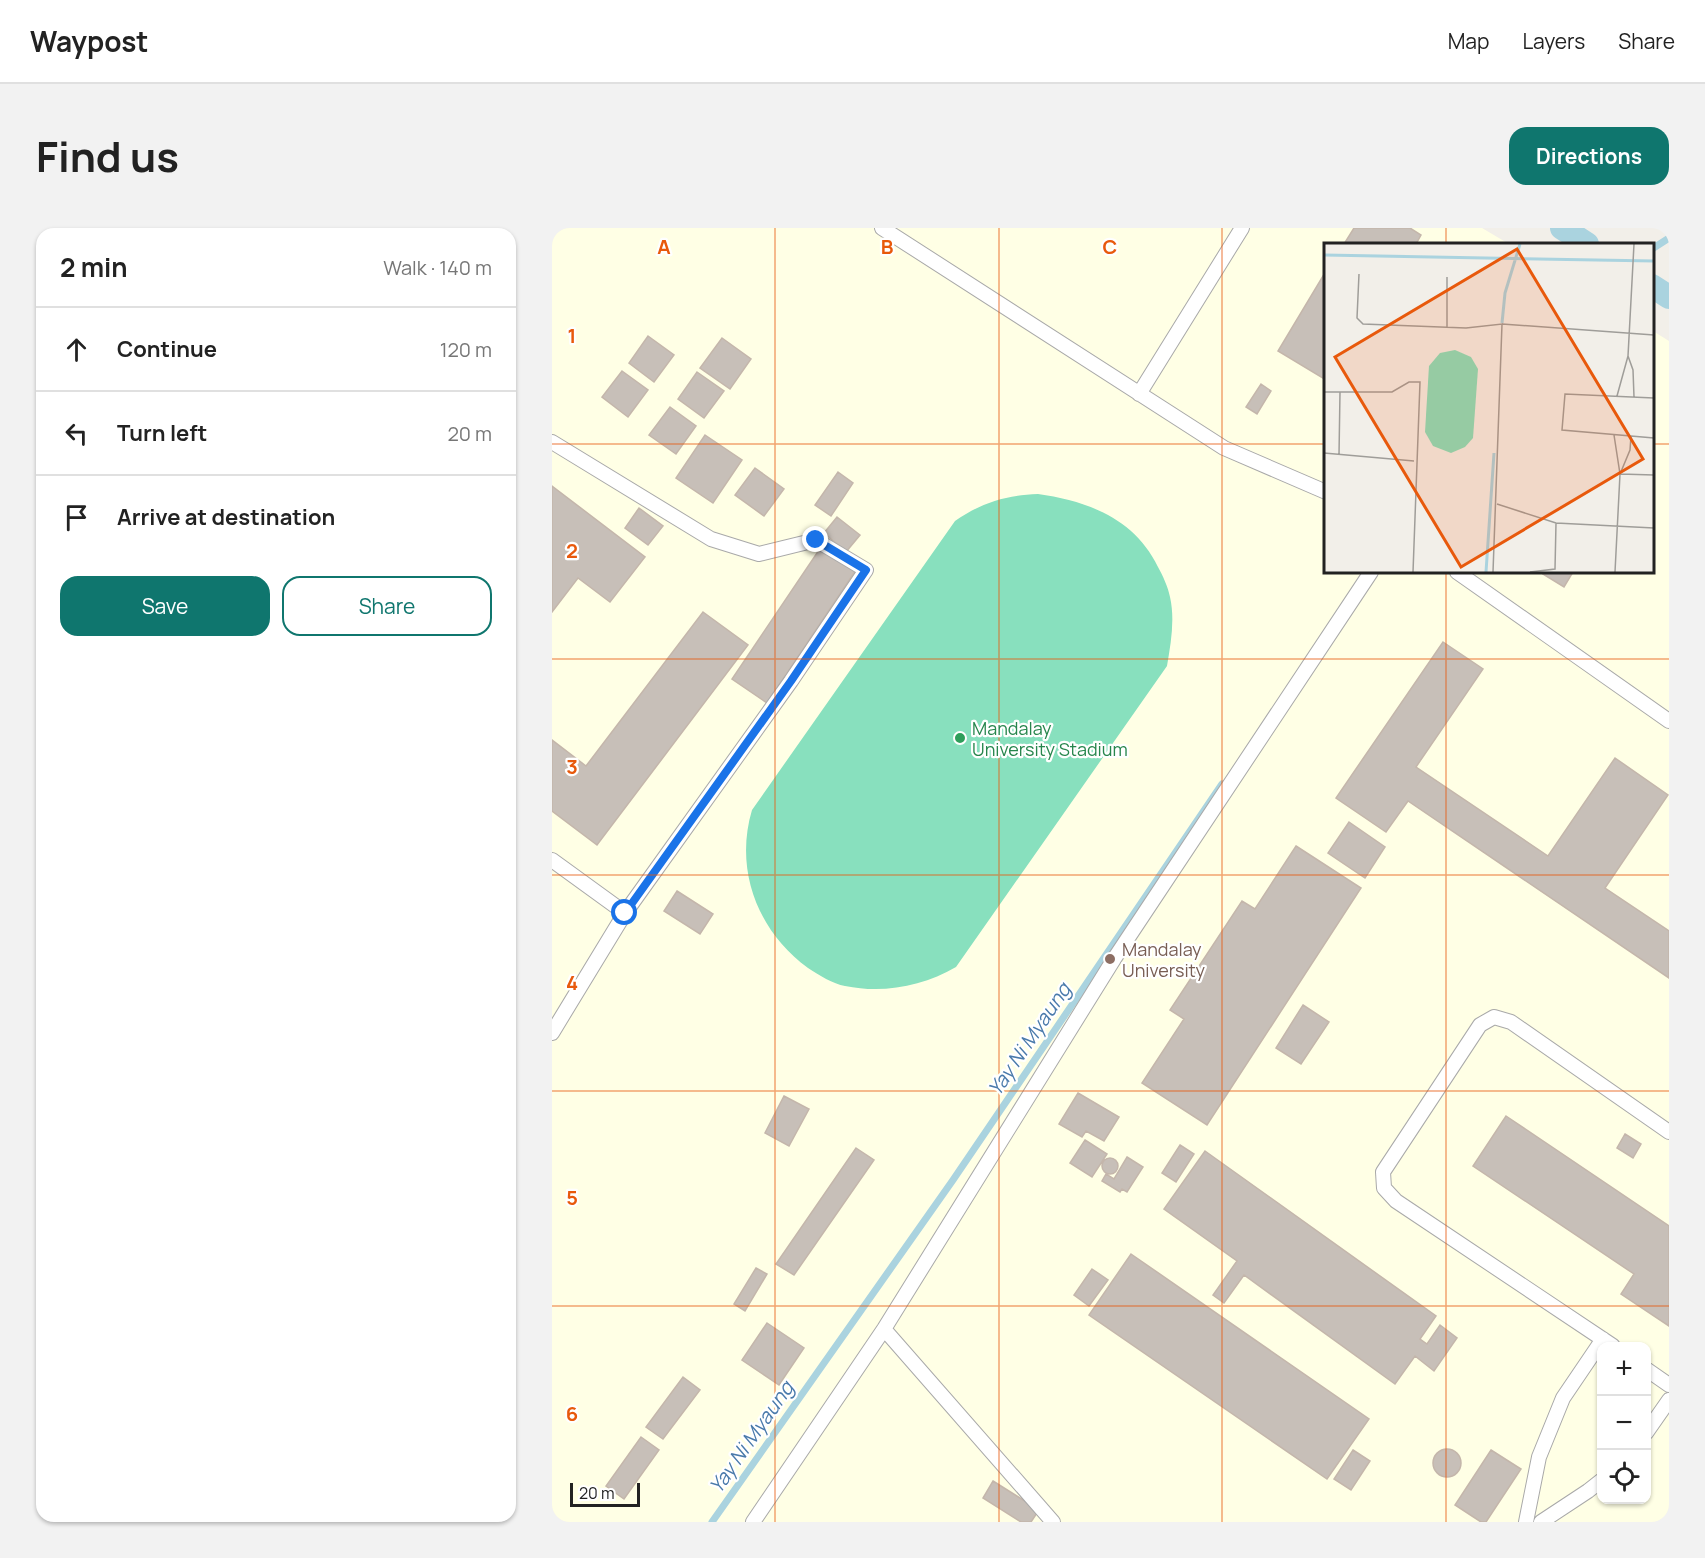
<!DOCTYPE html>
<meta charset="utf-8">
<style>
body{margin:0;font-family:Manrope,sans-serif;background:#f2f2f2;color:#222}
.controls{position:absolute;right:18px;bottom:18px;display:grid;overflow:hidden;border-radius:12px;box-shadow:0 2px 4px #0004}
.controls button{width:54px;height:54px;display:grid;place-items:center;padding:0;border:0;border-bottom:2px solid #e0e0e0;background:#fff;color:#222;font:30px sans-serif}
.scale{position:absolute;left:18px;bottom:15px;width:70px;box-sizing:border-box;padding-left:6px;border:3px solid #222;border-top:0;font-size:16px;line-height:21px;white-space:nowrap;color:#222;-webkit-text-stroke:4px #fff;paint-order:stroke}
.stop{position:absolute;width:18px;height:18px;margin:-14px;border:4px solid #1a73e8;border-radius:50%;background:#fff}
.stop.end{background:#1a73e8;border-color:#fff;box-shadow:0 2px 6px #0008}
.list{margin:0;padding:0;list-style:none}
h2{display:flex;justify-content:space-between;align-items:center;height:78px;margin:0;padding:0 24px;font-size:26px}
h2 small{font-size:20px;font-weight:400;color:#767676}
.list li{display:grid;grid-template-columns:39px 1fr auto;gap:18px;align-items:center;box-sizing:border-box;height:84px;padding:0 24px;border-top:2px solid #e0e0e0}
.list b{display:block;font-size:22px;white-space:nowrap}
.list em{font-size:20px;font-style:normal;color:#767676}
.actions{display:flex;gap:12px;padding:18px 24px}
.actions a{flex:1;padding:14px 0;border:2px solid #0f766e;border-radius:18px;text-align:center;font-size:21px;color:#0f766e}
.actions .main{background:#0f766e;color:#fff}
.icon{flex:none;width:33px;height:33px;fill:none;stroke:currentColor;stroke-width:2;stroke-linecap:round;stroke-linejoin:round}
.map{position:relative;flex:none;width:1117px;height:1294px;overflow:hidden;border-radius:18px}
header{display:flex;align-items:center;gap:36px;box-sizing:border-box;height:84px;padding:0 30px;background:#fff;border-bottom:2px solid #e0e0e0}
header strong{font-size:28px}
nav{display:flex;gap:33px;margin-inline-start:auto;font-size:21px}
.intro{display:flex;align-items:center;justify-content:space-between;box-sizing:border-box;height:144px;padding:0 36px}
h1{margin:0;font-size:42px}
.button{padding:15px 27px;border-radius:18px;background:#0f766e;color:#fff;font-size:21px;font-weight:700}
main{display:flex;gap:36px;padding:0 36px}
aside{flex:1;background:#fff;border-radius:18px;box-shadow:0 2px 4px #0004}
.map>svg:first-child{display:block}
.education{fill:#ffffe5;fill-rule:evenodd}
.pitch{fill:#88e0be}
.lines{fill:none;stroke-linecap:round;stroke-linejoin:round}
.stream{stroke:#aad3df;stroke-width:7}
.canal{stroke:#aad3df;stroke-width:24}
.building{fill:#c7bfb8;stroke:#c4b6ab;stroke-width:1.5}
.service-casing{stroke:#a9a9a9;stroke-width:16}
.service{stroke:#fff;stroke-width:14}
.route{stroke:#1a73e8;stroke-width:8}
.grid{fill:none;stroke:#e8590c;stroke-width:1.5;stroke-opacity:0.55}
.leisure-dot{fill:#2e9e5b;stroke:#fff;stroke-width:2}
.education-dot{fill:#8d6e63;stroke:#fff;stroke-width:2}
.labels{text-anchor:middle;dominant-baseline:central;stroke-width:4.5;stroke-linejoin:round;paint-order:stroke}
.leisure-label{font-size:18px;fill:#27864d;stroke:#fff;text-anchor:start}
.education-label{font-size:18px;fill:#785e54;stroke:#fff;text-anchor:start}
.water-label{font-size:20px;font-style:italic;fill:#4a7aab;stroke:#fff}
.inset-river{fill:none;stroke:#aad3df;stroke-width:3}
.inset-road{fill:none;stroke:#9f9d99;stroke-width:1.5}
.view{fill:#e8590c;fill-opacity:0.15;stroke:#e8590c;stroke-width:3}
.inset-edge{fill:none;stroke:#222;stroke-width:3}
.grid-label{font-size:20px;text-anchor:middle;font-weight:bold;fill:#e8590c;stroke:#fff;stroke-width:4.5;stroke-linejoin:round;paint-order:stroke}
</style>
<header>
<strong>Waypost</strong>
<nav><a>Map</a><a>Layers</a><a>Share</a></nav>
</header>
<div class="intro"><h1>Find us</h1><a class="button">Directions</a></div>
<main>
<aside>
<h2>2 min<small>Walk · 140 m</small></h2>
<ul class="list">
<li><svg class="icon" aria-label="ahead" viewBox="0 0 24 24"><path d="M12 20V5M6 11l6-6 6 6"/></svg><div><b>Continue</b></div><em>120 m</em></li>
<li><svg class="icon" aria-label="left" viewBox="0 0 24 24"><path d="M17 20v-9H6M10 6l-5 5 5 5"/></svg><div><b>Turn left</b></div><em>20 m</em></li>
<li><svg class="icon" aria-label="arrive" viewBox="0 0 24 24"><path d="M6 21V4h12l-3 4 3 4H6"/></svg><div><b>Arrive at destination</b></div></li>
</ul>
<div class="actions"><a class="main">Save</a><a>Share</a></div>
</aside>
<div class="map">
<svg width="1117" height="1294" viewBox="0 0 1117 1294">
<rect width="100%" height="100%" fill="#f2efe9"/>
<path class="education" d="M0,0H930L957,16H774V344H1100L1101,103L1117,113V1294H0ZM1050,1118H1094V1272H1050Z"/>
<path class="pitch" d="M486,266C536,273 583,291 606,339C611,348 616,359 618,369C623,391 619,415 615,438L404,739C371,758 332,766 293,758C281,756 267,747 256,740C206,704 182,642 200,582L403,293C429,275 453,267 486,266Z"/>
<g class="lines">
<path class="stream" d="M1100,21L1117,10
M160,1294L401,952L670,556"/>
<path class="canal" d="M1010,0L1035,16
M1100,58L1117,69"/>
</g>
<path class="building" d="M802,0H858L869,7L864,16H792Z
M774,43V152L726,123Z
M96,108L122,127L102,154L77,135Z
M170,110L199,131L178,161L148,140Z
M70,143L96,162L76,189L50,169Z
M145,144L172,163L152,190L126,171Z
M709,156L719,163L705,186L694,179Z
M118,179L144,198L124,226L97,207Z
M153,207L190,232L161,275L124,250Z
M203,240L232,261L212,288L183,267Z
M286,244L301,255L279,288L263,277Z
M0,258L93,329L58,374L26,350L0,384Z
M87,280L111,298L96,317L73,300Z
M285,289L308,307L294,324L272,305Z
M269,319L304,342L215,475L180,451Z
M993,344H1021L1012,359L991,346Z
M151,384L196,417L45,617L0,583V512L34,538Z
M891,414L931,441L864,539L996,628L1063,530L1116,567L1053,660L1117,703V750L856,573L834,604L784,570Z
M797,594L833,619L813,650L776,625Z
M744,618L809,660L655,897L590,855L632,791L618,782L690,673L703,681Z
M125,663L161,686L148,706L112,683Z
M751,777L777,794L749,836L724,820Z
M526,865L567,889L552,913L534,903L530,909L507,896Z
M232,868L257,881L237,918L213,905Z
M954,888L1117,998V1098L1069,1066L1082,1046L921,938Z
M1073,906L1089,916L1081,930L1065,920Z
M533,912L555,926L540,949L518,935Z
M628,917L642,926L624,954L610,945Z
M304,920L322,932L242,1047L224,1036Z
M653,923L884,1088L868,1111L875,1116L888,1097L905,1110L882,1143L863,1128L843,1156L692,1047L672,1075L661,1067L685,1033L612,981Z
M575,929L591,939L575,964L570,961L568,964L550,953L554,946L562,951Z
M550 938a8 8 0 1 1 16 0a8 8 0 1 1-16 0Z
M579,1026L817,1191L775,1251L537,1087Z
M204,1040L215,1046L193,1083L182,1076Z
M540,1041L556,1052L537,1078L522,1067Z
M215,1095L252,1120L227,1157L190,1132Z
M131,1149L148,1162L111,1211L94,1199Z
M89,1209L107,1222L72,1271L54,1258Z
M881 1235a14 14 0 1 1 28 0a14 14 0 1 1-28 0Z
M801,1222L818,1233L799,1262L782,1251Z
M939,1222L969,1241L934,1294H929L903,1277Z
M441,1253L487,1282L479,1294H469L431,1270Z"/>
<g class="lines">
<g class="service-casing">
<path id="service" d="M330,0L672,220L774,264
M587,166L690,0
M0,214L159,311L207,326L264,312L314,342L239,453L73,685L0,805
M905,344L1117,493
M0,632L73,685
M332,1101L501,1294
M1061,1118L844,973L832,960L831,944L928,797L942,789L959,794L1117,904
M1094,1141L1117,1157
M1094,1205L1117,1172
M201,1294L332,1101L562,731L819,344
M974,1294L987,1229L1011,1170L1051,1111
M989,1294L1036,1263L1050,1252"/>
</g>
<use href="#service" class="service"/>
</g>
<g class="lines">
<path class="route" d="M73,685L239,453L314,342L264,312"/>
</g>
<path class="grid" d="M223,0V1294M447,0V1294M670,0V1294M894,0V16M0,216H774M1100,216H1117M894,344V1294M0,431H1117M0,647H1117M0,863H1117M0,1078H1117"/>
<circle class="leisure-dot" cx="408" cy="510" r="6"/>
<circle class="education-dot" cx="558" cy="731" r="6"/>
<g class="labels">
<g class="leisure-label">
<text x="420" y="500">Mandalay<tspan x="420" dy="21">University Stadium</tspan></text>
</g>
<g class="education-label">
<text x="570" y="721">Mandalay<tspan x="570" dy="21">University</tspan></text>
</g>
<g class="water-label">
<text transform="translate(477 811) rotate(-56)">Yay Ni Myaung</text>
<text transform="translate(199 1209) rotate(-55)">Yay Ni Myaung</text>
</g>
</g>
<g transform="translate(772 15)">
<rect width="330" height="330" fill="#f2efe9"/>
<path d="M131,107L147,114L154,126L149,195L141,204L127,210L109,203L101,189L105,123L116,110Z" fill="#88e0be"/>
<path class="inset-river" d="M0,12L330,18M178,80L181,50L196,1M162,329L170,210"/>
<path class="inset-road" d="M35,31L33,75L39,81L142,85L178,81L169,329M178,81L330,92M123,84V34M304,113L310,1M0,149H68L85,139H96L89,329M293,153L304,113L309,127L310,154M330,155L241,151L238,187L330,195M290,192L296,231L291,329M0,210L90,218M15,212L16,149M296,231L306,207L307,193M296,231L330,232M173,261L232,280L330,285M206,329L231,326L232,280"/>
<path class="view" d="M193,6L319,216L137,324L11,114Z"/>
<rect width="330" height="330" class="inset-edge"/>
</g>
<g class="grid-label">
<text x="112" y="26">A</text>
<text x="335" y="26">B</text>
<text x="558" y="26">C</text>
<text x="20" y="115">1</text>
<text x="20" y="330">2</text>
<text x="20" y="546">3</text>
<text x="20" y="762">4</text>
<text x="20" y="977">5</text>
<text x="20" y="1193">6</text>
</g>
</svg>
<div class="controls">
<button>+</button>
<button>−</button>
<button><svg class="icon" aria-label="locate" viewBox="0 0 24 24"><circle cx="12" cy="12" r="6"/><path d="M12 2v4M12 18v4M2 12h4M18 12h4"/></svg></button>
</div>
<div class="scale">20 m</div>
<div class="stop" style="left:73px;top:685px"></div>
<div class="stop end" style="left:264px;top:312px"></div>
</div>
</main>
